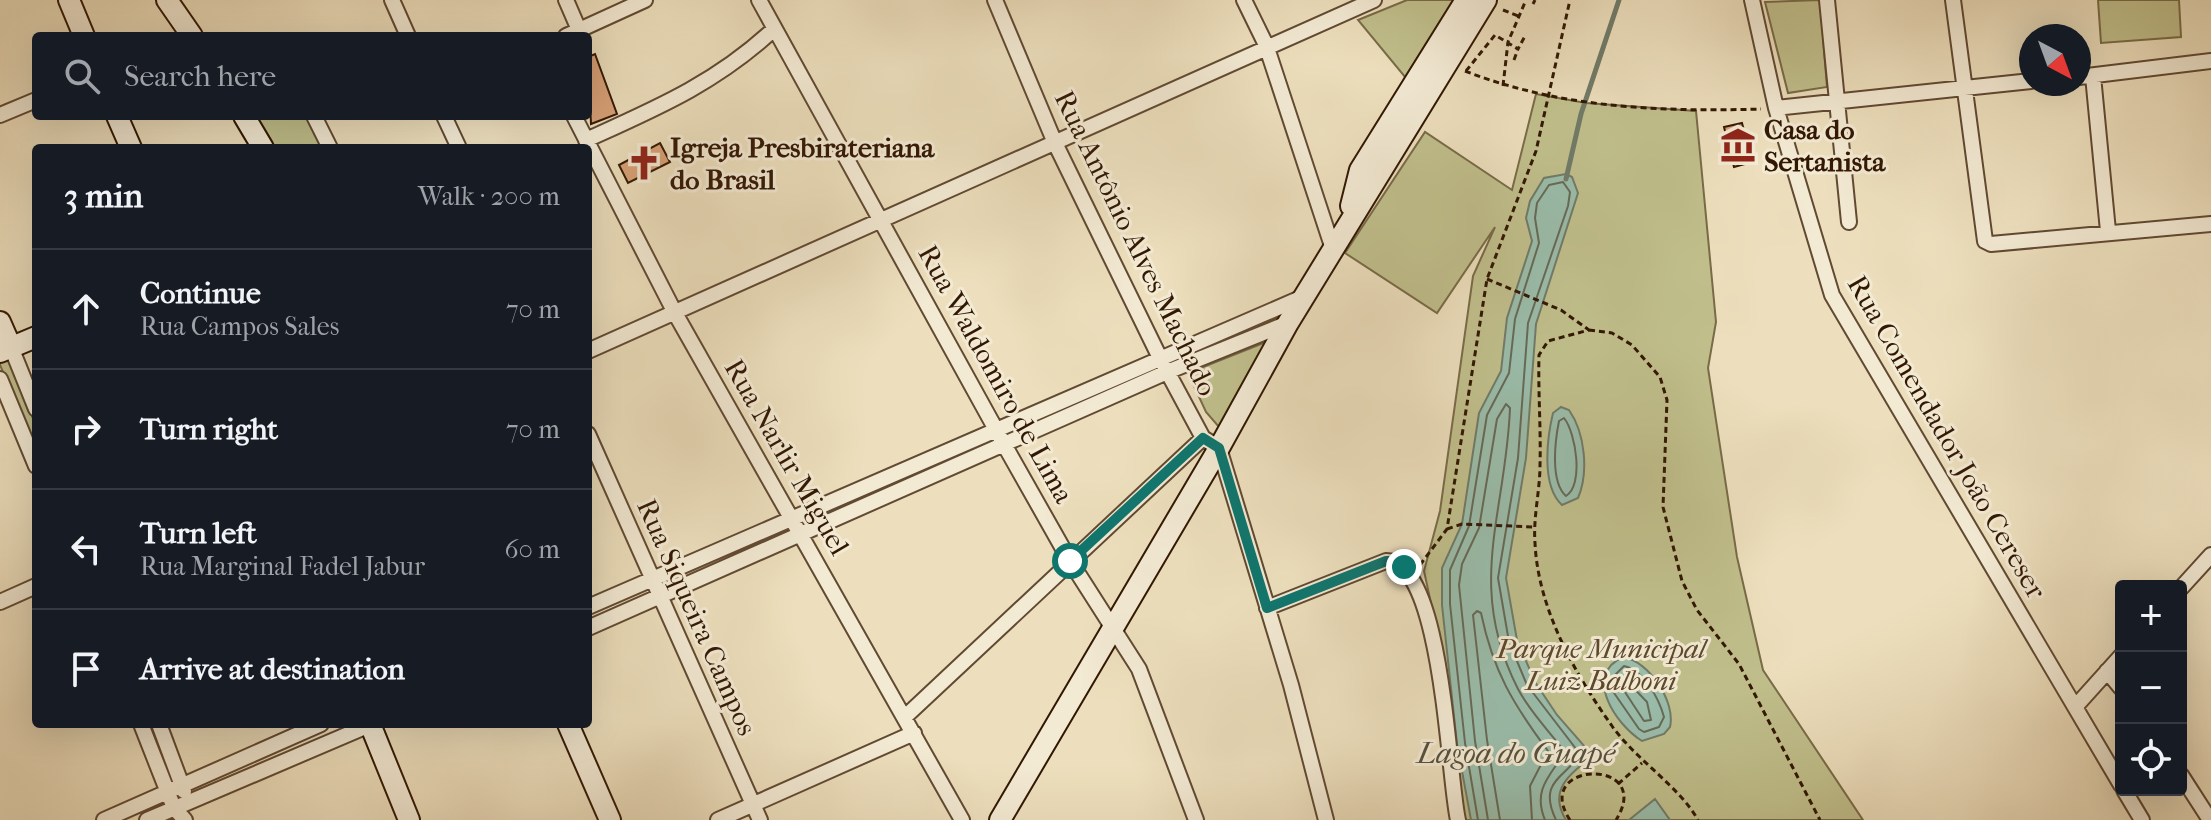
<!DOCTYPE html>
<meta charset="utf-8">
<style>
body{margin:0;font-family:"IM FELL French Canon",serif;background:#242831;color:#f1f3f6}
.controls{position:absolute;right:24px;bottom:24px;display:grid;overflow:hidden;border-radius:8px;box-shadow:0 8px 32px #0002}
.controls button{width:72px;height:72px;display:grid;place-items:center;padding:0;border:0;border-bottom:2px solid #363941;background:#171b24;color:#f1f3f6;font:40px sans-serif}
.compass{position:absolute;left:2019px;top:24px;width:72px;height:72px;border-radius:50%;background:#171b24;box-shadow:0 8px 32px #0002;rotate:139deg}
.stop{position:absolute;width:24px;height:24px;margin:-18px;border:6px solid #0f766e;border-radius:50%;background:#fff}
.stop.end{background:#0f766e;border-color:#fff;box-shadow:0 2px 8px #0008}
.list{margin:0;padding:0;list-style:none}
h2{display:flex;justify-content:space-between;align-items:center;height:104px;margin:0;padding:0 32px;font-size:34px}
h2 small{font-size:26px;font-weight:400;color:#9ea1a6}
.list li{display:grid;grid-template-columns:52px 1fr auto;gap:24px;align-items:center;box-sizing:border-box;height:120px;padding:0 32px;border-top:2px solid #363941}
.list b{display:block;font-size:30px;white-space:nowrap}
.list p{margin:0;font-size:26px;white-space:nowrap;color:#9ea1a6}
.list em{font-size:26px;font-style:normal;color:#9ea1a6}
.icon{flex:none;width:44px;height:44px;fill:none;stroke:currentColor;stroke-width:2;stroke-linecap:round;stroke-linejoin:round}
.map{position:relative;flex:none;width:2211px;height:820px;overflow:hidden}
.search{position:absolute;background:#171b24;box-shadow:0 8px 32px #0002;left:32px;top:32px;width:560px;height:88px;display:flex;align-items:center;gap:20px;box-sizing:border-box;padding:0 28px;border-radius:8px;color:#9ea1a6;font-size:30px}
.panel{position:absolute;background:#171b24;box-shadow:0 8px 32px #0002;left:32px;top:144px;width:560px;height:584px;border-radius:8px}
.map>svg:first-child{display:block}
.green{fill:#c0bf8c;stroke:#796b48;stroke-width:2}
.water{fill:#9abdab;stroke:#707b68;stroke-width:2}
.lines{fill:none;stroke-linecap:round;stroke-linejoin:round}
.shore{stroke:#666a57;stroke-width:2}
.stream{stroke:#707b68;stroke-width:5}
.building{fill:#d9a177;stroke:#321703;stroke-width:2}
.minor-casing{stroke:#614932;stroke-width:18}
.secondary-casing{stroke:#321703;stroke-width:24}
.path{stroke:#321703;stroke-width:3;stroke-dasharray:6 4;stroke-linecap:butt}
.minor{stroke:#f3ead4;stroke-width:14}
.secondary{stroke:#f3ead4;stroke-width:20}
.route{stroke:#0f766e;stroke-width:10}
.labels{text-anchor:middle;dominant-baseline:central;stroke-width:6;stroke-linejoin:round;paint-order:stroke}
.poi-label{font-size:28px;font-weight:bold;fill:#321703;stroke:#f3ead4;text-anchor:start}
.street-label{font-size:28px;fill:#321703;stroke:#f3ead4}
.park-label{font-size:28px;font-style:italic;fill:#5d492c;stroke:#f3ead4}
.water-label{font-size:30px;font-style:italic;fill:#56513e;stroke:#f3ead4}
</style>
<div class="map">
<svg width="2211" height="820" viewBox="0 0 2211 820">
<rect width="100%" height="100%" fill="#eddfbd"/>
<filter id="stains"><feTurbulence type="fractalNoise" baseFrequency=".0025" numOctaves="4"/><feColorMatrix values="0 0 0 0 .2 0 0 0 0 .09 0 0 0 0 .02 0 0 0 .5 -.17"/></filter>
<radialGradient id="worn" r=".72"><stop offset=".6" stop-color="#630" stop-opacity="0"/><stop offset="1" stop-color="#630" stop-opacity=".3"/></radialGradient>
<path class="green" d="M1407,0H1460L1410,83L1358,20Z
M1820,0L1827,87L1788,93L1765,2Z
M2098,0H2179L2181,37L2101,43Z
M1536,94L1586,103L1696,111L1716,322L1708,368L1737,557L1763,670L1863,820H1463L1444,663L1424,571L1440,511L1473,276L1495,227L1437,313L1345,253L1425,132L1512,190Z
M255,116H306L322,148H275Z
M0,337L36,426V452L0,365Z
M1266,342L1219,427L1206,412L1188,373Z"/>
<path class="water" d="M1566,174L1572,177L1578,193L1536,324L1526,458L1506,578L1517,640L1535,682L1557,715L1593,756C1571,773 1547,790 1566,820H1471L1457,744L1442,605V568L1462,524L1479,413L1501,371L1507,318L1532,241L1526,218L1530,201L1544,178Z
M1561,407L1569,410C1585,433 1589,472 1578,498L1562,505C1541,486 1547,438 1553,413Z
M1623,657C1649,661 1676,702 1670,727L1664,734L1642,741C1615,724 1583,675 1623,657Z
M1655,799L1670,820H1629Z"/>
<g class="lines">
<path class="shore" d="M1564,418C1576,433 1584,485 1566,496C1550,482 1555,441 1559,421Z
M1624,666C1644,670 1659,699 1664,717L1659,727L1644,732L1639,729L1612,690L1611,679Z
M1624,678L1647,702L1651,720L1644,721L1621,686Z
M1478,820L1465,743L1450,604V570L1469,526L1487,415L1509,373L1515,319L1539,243L1535,218L1537,203L1549,185L1563,182L1570,192L1568,206L1528,323L1518,458L1498,578L1509,642L1527,685L1580,754C1566,778 1537,780 1556,820
M1488,820L1475,741L1459,585L1462,564L1479,528L1497,419L1506,404L1510,408C1506,514 1465,585 1518,689C1530,712 1549,731 1565,752C1551,775 1532,789 1545,820
M1500,820L1487,740L1473,615L1477,611L1481,613C1493,671 1513,704 1548,751L1530,786L1532,820"/>
<path class="stream" d="M1566,179L1581,114L1619,0"/>
</g>
<path class="building" d="M595,54L617,114L591,124L588,57Z
M1742,123L1752,162L1734,167L1724,127Z
M660,143L670,162L628,183L619,165Z"/>
<g class="lines">
<g class="minor-casing">
<path id="minor" d="M392,0L408,36
M566,0L579,30
M759,0L1005,446L1070,561L1139,669L1196,820
M995,0L1055,143L1160,358L1203,438L1219,448L1291,685L1326,820
M1244,0L1266,45L1333,249
M1752,0L1776,108L1832,295L2121,785
M1827,0L1849,222
M1953,0L1985,241L1991,244L2211,224
M566,36L645,0
M2093,76L2108,231
M2079,77L2211,61
M1776,108L2031,81
M0,115L36,100
M314,116L330,148
M444,116L459,148
M574,116L675,313L962,820
M586,140C657,108 716,83 774,29
M11,347L36,409
M588,351L1374,0
M0,379L36,466
M588,434L760,820
M2181,588L2211,555
M0,602L36,586
M588,607L1303,297
M1267,608L1386,561C1443,560 1448,778 1458,820
M588,628L1167,372L1288,323
M2107,671L2121,688
M2076,706L2121,656
M906,716L1203,438
M141,724L174,808L185,820
M159,724L184,791
M2181,775L2210,820
M2124,790L2142,820
M104,820L321,724
M147,820L372,724
M718,820L914,733"/>
</g>
<g class="secondary-casing">
<path id="secondary" d="M69,0L84,36
M167,0L192,36
M117,116L131,148
M244,116L263,148
M1351,206L1360,170L1466,0
M0,322L11,347
M0,352L36,337
M370,724L409,820
M568,724L610,820
M1000,820L1219,448L1288,323L1486,0"/>
</g>
<path class="path" d="M1533,4L1535,0
M1503,10L1518,16
M1514,60L1518,49
M1465,71C1560,108 1660,112 1761,109
M1466,71L1495,35L1518,49L1525,36
M1503,86L1508,42L1526,0
M1487,279L1561,310L1589,330L1548,341L1539,355C1538,392 1541,428 1540,465C1540,491 1533,517 1535,543C1538,609 1575,674 1612,726C1636,760 1679,786 1698,820
M1589,330L1612,333L1632,345L1660,377L1667,400L1663,507L1682,581L1697,610L1739,664L1820,820
M1447,529L1462,524L1535,527
M1420,565L1447,529L1487,279L1536,151L1570,0
M1618,784L1642,763
M1570,820C1530,760 1656,757 1616,820"/>
<use href="#minor" class="minor"/>
<use href="#secondary" class="secondary"/>
</g>
<g class="lines">
<path class="route" d="M1070,561L1203,438L1219,448L1267,608L1386,561H1396L1404,567"/>
</g>
<defs>
<g id="museum-bare" transform="scale(2.76)"><path d="M0-6L6-3V-2H-6V-3ZM-5-1h2V3h-2ZM-1-1h2V3h-2ZM3-1h2V3H3ZM-6 4H6V6H-6Z" fill="#8f2418" stroke="#f3ead4" stroke-width="2.5" paint-order="stroke"/></g>
<g id="church-bare" transform="scale(2.76)"><path d="M-1.2-6h2.4v3.5h3.3v2.4h-3.3V6h-2.4V-.1h-3.3v-2.4h3.3Z" fill="#8f2418" stroke="#f3ead4" stroke-width="2.5" paint-order="stroke"/></g>
</defs>
<g fill-rule="evenodd">
<use href="#museum-bare" x="1738" y="145"/>
<use href="#church-bare" x="644" y="163"/>
</g>
<g class="labels">
<g class="poi-label">
<text x="1764" y="129">Casa do<tspan x="1764" dy="32">Sertanista</tspan></text>
<text x="670" y="147">Igreja Presbirateriana<tspan x="670" dy="32">do Brasil</tspan></text>
</g>
<g class="street-label">
<text transform="translate(1136 243) rotate(64)">Rua Antônio Alves Machado</text>
<text transform="translate(996 374) rotate(61)">Rua Waldomiro de Lima</text>
<text transform="translate(1947 437) rotate(60)">Rua Comendador João Cereser</text>
<text transform="translate(787 457) rotate(60)">Rua Narlir Miguel</text>
<text transform="translate(697 617) rotate(66)">Rua Siqueira Campos</text>
</g>
<g class="park-label">
<text x="1601" y="648">Parque Municipal<tspan x="1601" dy="32">Luiz Balboni</tspan></text>
</g>
<g class="water-label">
<text x="1516" y="753">Lagoa do Guapé</text>
</g>
</g>
<rect width="100%" height="100%" filter="url(#stains)"/>
<rect width="100%" height="100%" fill="url(#worn)"/>
</svg>
<div class="controls">
<button>+</button>
<button>−</button>
<button><svg class="icon" aria-label="locate" viewBox="0 0 24 24"><circle cx="12" cy="12" r="6"/><path d="M12 2v4M12 18v4M2 12h4M18 12h4"/></svg></button>
</div>
<svg class="compass" viewBox="-18 -18 36 36"><path d="M0-13l5 13h-10z" fill="#e53935"/><path d="M0 13l5-13h-10z" fill="#9ea1a6"/></svg>
<div class="stop" style="left:1070px;top:561px"></div>
<div class="stop end" style="left:1404px;top:567px"></div>
<div class="search"><svg class="icon" aria-label="search" viewBox="0 0 24 24"><circle cx="10" cy="10" r="6"/><path d="M15 15l6 6"/></svg>Search here</div>
<section class="panel">
<h2>3 min<small>Walk · 200 m</small></h2>
<ul class="list">
<li><svg class="icon" aria-label="ahead" viewBox="0 0 24 24"><path d="M12 20V5M6 11l6-6 6 6"/></svg><div><b>Continue</b><p>Rua Campos Sales</p></div><em>70 m</em></li>
<li><svg class="icon" aria-label="right" viewBox="0 0 24 24"><path d="M7 20v-9h11M14 6l5 5-5 5"/></svg><div><b>Turn right</b></div><em>70 m</em></li>
<li><svg class="icon" aria-label="left" viewBox="0 0 24 24"><path d="M17 20v-9H6M10 6l-5 5 5 5"/></svg><div><b>Turn left</b><p>Rua Marginal Fadel Jabur</p></div><em>60 m</em></li>
<li><svg class="icon" aria-label="arrive" viewBox="0 0 24 24"><path d="M6 21V4h12l-3 4 3 4H6"/></svg><div><b>Arrive at destination</b></div></li>
</ul>
</section>
</div>
